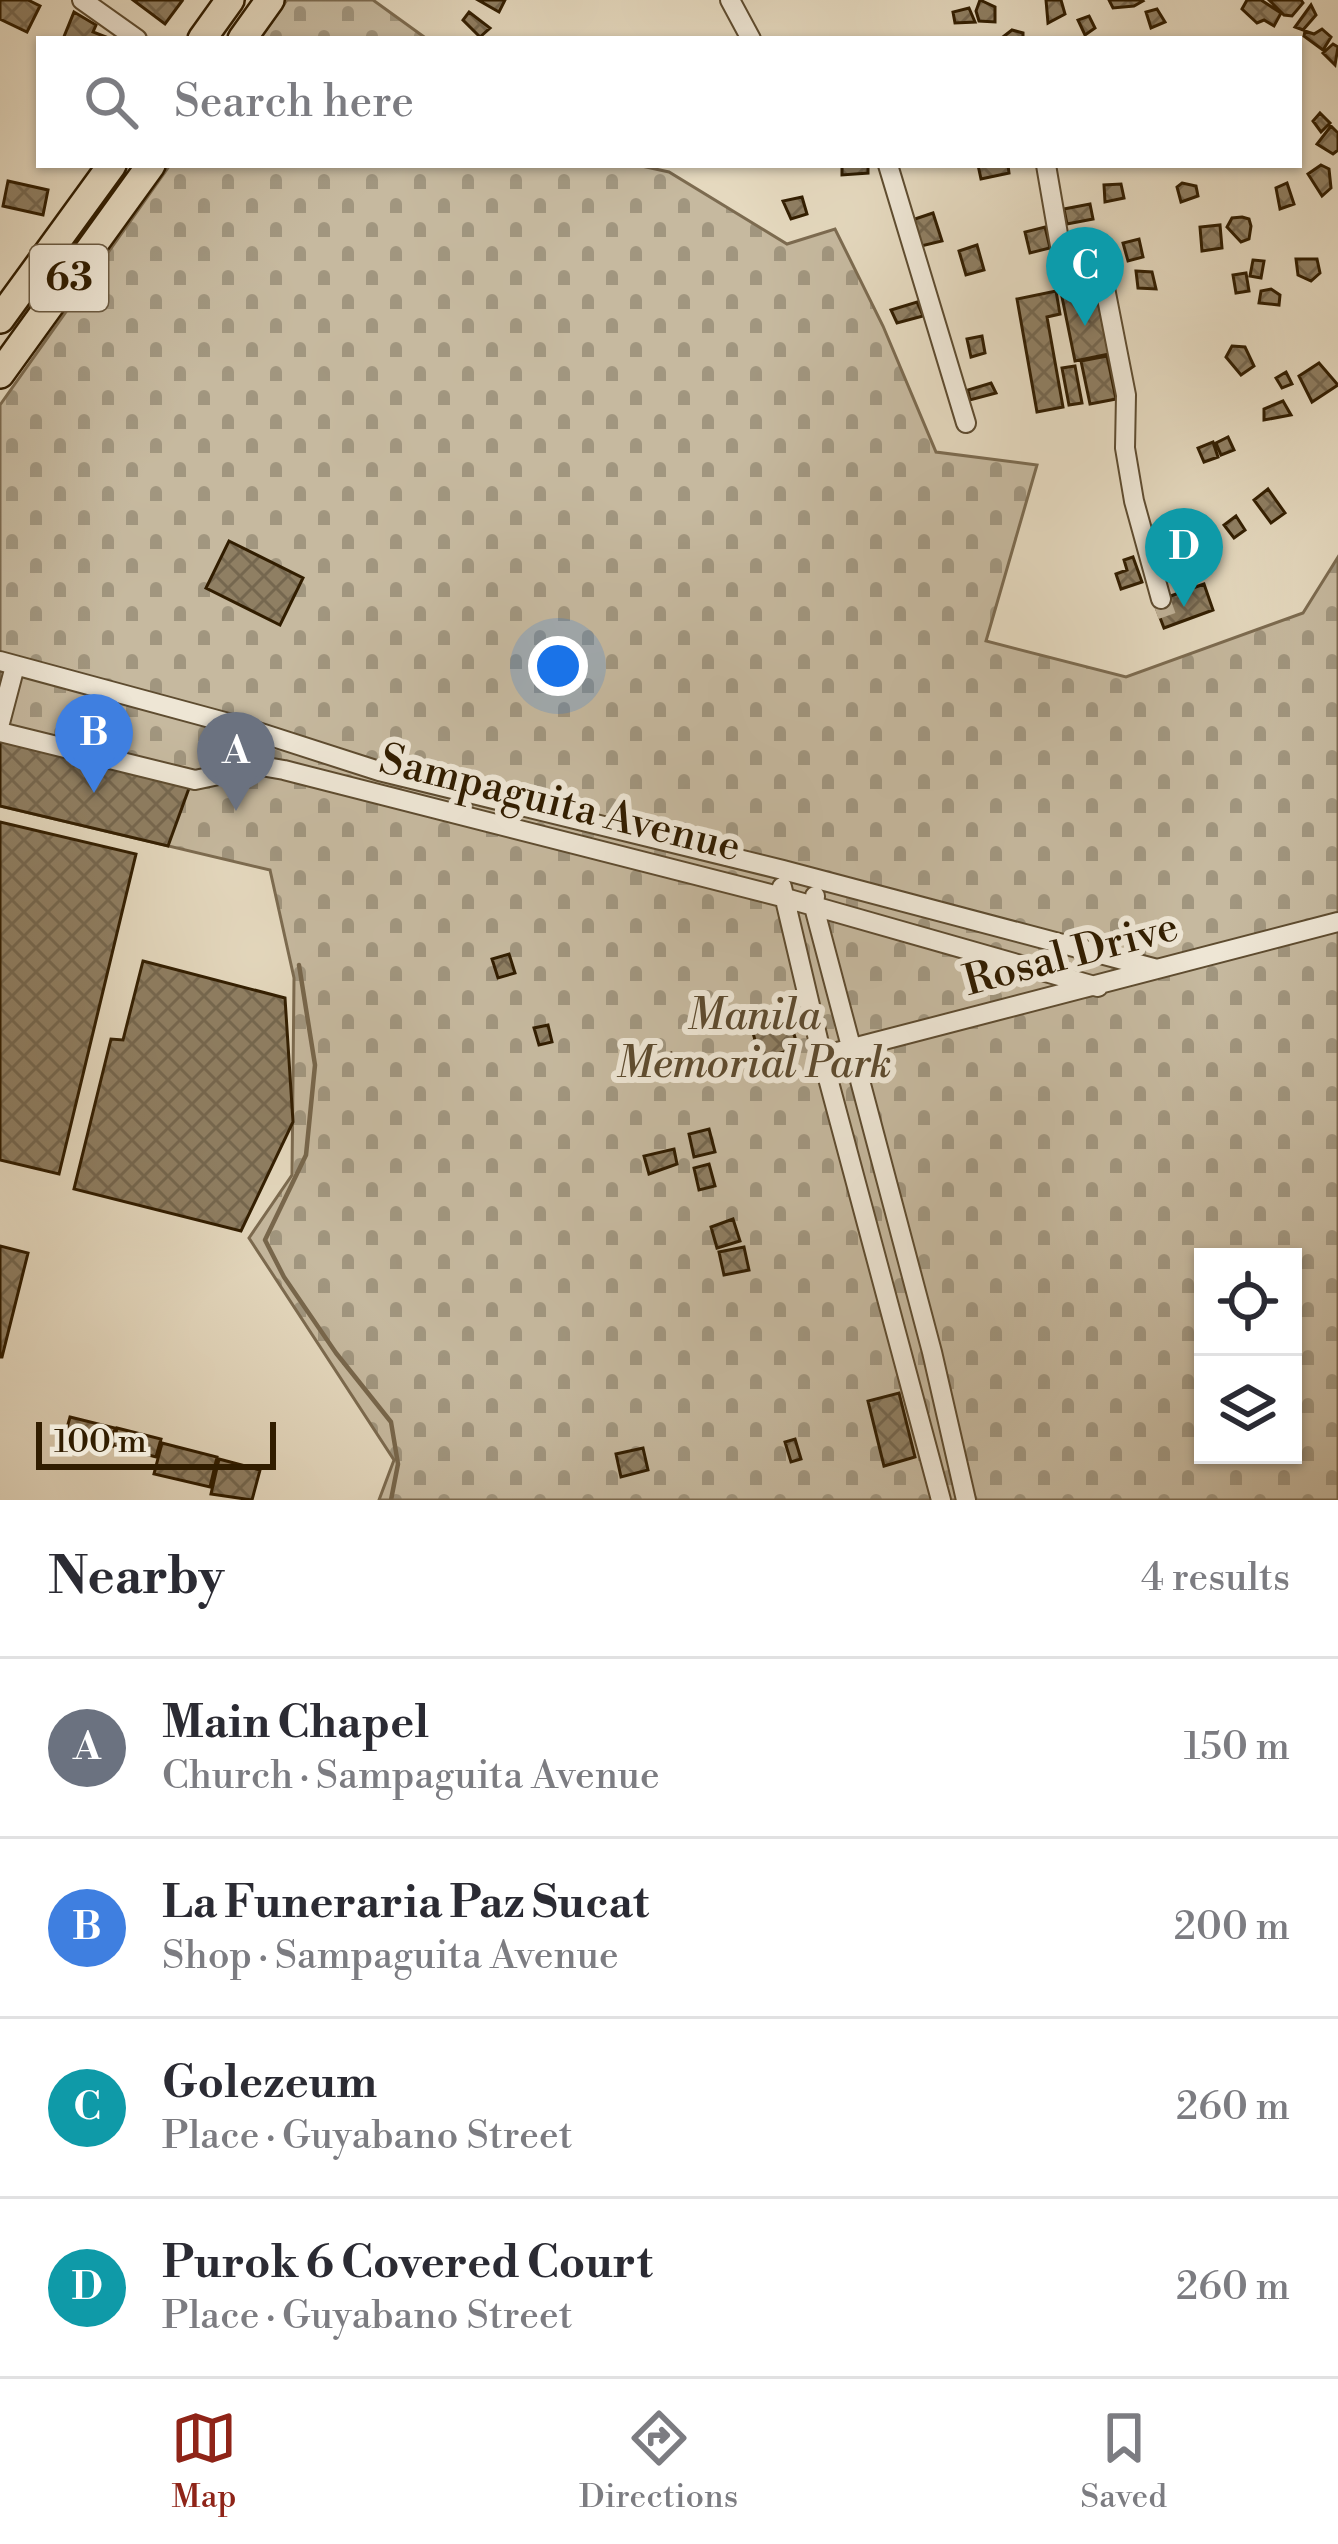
<!DOCTYPE html>
<meta charset="utf-8">
<style>
body{margin:0;font-family:"Libre Bodoni",serif;background:#f2f2f3;color:#2b2b33}
.controls{position:absolute;right:36px;bottom:36px;display:grid;overflow:hidden;border-radius:0px;box-shadow:0 3px 9px #0004}
.controls button{width:108px;height:108px;display:grid;place-items:center;padding:0;border:0;border-bottom:3px solid #e1e1e2;background:#fff;color:#2b2b33;font:60px sans-serif}
.scale{position:absolute;left:36px;bottom:30px;width:240px;box-sizing:border-box;padding-left:12px;border:6px solid #311d00;border-top:0;font-size:33px;line-height:42px;white-space:nowrap;color:#311d00;-webkit-text-stroke:9px #eee6d5;paint-order:stroke}
.you{position:absolute;left:558px;top:666px;width:42px;height:42px;margin:-30px;border:9px solid #fff;border-radius:50%;background:#1a73e8;box-shadow:0 0 0 18px #1a73e833}
.badge{display:grid;place-items:center;width:78px;height:78px;border-radius:50%;background:#8f2418;color:#fff;font-size:39px;font-weight:700}
.pin{position:absolute;translate:-50% -99px;filter:drop-shadow(0 3px 6px #0008)}
.pin::after{content:'';position:absolute;top:63px;width:42px;height:36px;background:inherit;clip-path:polygon(0 0,100% 0,50% 100%)}
.list{margin:0;padding:0;list-style:none}
h2{display:flex;justify-content:space-between;align-items:center;height:156px;margin:0;padding:0 48px;font-size:51px}
h2 small{font-size:39px;font-weight:400;color:#7c7c81}
.list li{display:grid;grid-template-columns:78px 1fr auto;gap:36px;align-items:center;box-sizing:border-box;height:180px;padding:0 48px;border-top:3px solid #e1e1e2}
.list b{display:block;font-size:45px;white-space:nowrap}
.list p{margin:0;font-size:39px;white-space:nowrap;color:#7c7c81}
.list em{font-size:39px;font-style:normal;color:#7c7c81}
.icon{flex:none;width:66px;height:66px;fill:none;stroke:currentColor;stroke-width:2;stroke-linecap:round;stroke-linejoin:round}
.map{position:relative;flex:none;width:1338px;height:1500px;overflow:hidden}
.search{position:absolute;background:#fff;box-shadow:0 3px 9px #0004;left:36px;right:36px;top:36px;height:132px;display:flex;align-items:center;gap:30px;box-sizing:border-box;padding:0 42px;border-radius:0px;color:#7c7c81;font-size:45px}
.sheet{height:876px;background:#fff}
nav{display:flex;justify-content:space-around;align-items:center;box-sizing:border-box;height:168px;border-top:3px solid #e1e1e2;background:#fff;font-size:33px;color:#7c7c81}
nav a{display:grid;justify-items:center;gap:6px}
nav .on{color:#8f2418}
.map>svg:first-child{display:block}
.cemetery{fill:url(#cemetery-stones);stroke:#7c6b50;stroke-width:3;fill-rule:evenodd}
.lines{fill:none;stroke-linecap:round;stroke-linejoin:round}
.stream{stroke:#78674c;stroke-width:4.5}
.building{fill:url(#building-cross-hatch);stroke:#311d00;stroke-width:3}
.street-tunnel{stroke:#c1b399;stroke-width:18;stroke-dasharray:18 9;stroke-linecap:butt}
.street-casing{stroke:#5e4c30;stroke-width:22}
.primary-casing{stroke:#311d00;stroke-width:32}
.street{stroke:#eee6d5;stroke-width:18}
.primary{stroke:#e5d9bf;stroke-width:27}
.labels{text-anchor:middle;dominant-baseline:central;stroke-width:12;stroke-linejoin:round;paint-order:stroke}
.shield{fill:#eee6d5;stroke:#6a5940;stroke-width:3}
.shield-label{font-size:39px;font-weight:bold;fill:#311d00}
.street-label{font-size:42px;fill:#311d00;stroke:#eee6d5}
.park-label{font-size:42px;font-style:italic;fill:#5e4c30;stroke:#eee6d5}
</style>
<div class="map">
<svg width="1338" height="1500" viewBox="0 0 1338 1500">
<defs>
<pattern id="cemetery-stones" width="16" height="16" patternUnits="userSpaceOnUse" patternTransform="scale(3)"><rect width="16" height="16" fill="#c6b99f"/><path d="M2 7V4a2 2 0 0 1 4 0v3zM10 15v-3a2 2 0 0 1 4 0v3z" fill="#a1967f"/></pattern>
<pattern id="building-cross-hatch" width="8" height="8" patternUnits="userSpaceOnUse" patternTransform="scale(3)"><rect width="8" height="8" fill="#8f7f63"/><path d="M0 0l8 8M0 8l8-8" fill="none" stroke="#75674f"/></pattern>
</defs>
<rect width="100%" height="100%" fill="#e5d9bf"/>
<filter id="stains"><feTurbulence type="fractalNoise" baseFrequency=".00167" numOctaves="4"/><feColorMatrix values="0 0 0 0 .2 0 0 0 0 .09 0 0 0 0 .02 0 0 0 .5 -.17"/></filter>
<radialGradient id="worn" r=".72"><stop offset=".6" stop-color="#630" stop-opacity="0"/><stop offset="1" stop-color="#630" stop-opacity=".3"/></radialGradient>
<path class="cemetery" d="M287,0H373L427,39H260Z
M170,165H637L669,172L787,244L835,229L883,326L936,452L1037,465L986,641L1126,677L1303,613L1338,557V1500H379L394,1460L249,1238L292,1175L294,978L270,870L0,806V405ZM1203,1257H1293V1455H1203Z"/>
<g class="lines">
<path class="stream" d="M299,965L315,1065L306,1155L265,1240L284,1277L336,1353L391,1422L398,1464L391,1500"/>
</g>
<path class="building" d="M0,0H28L40,6L27,32L0,19Z
M133,0H180L182,1L165,24Z
M478,0H505L499,12Z
M980,0L995,7V22L979,21L976,11Z
M1046,0H1061L1065,14L1048,23Z
M1109,0H1142L1143,1L1134,6L1113,8Z
M1247,0H1261L1281,13L1274,26L1264,20L1257,23L1242,9Z
M1269,0H1301L1303,3L1292,16L1284,15Z
M1311,5L1316,15L1303,30L1295,27Z
M969,8L975,22L955,23L953,12Z
M1157,9L1165,22L1151,28L1146,12Z
M74,12L96,25L93,32L111,39H63Z
M469,12L490,28L480,37L463,20Z
M1089,16L1095,28L1085,35L1078,20Z
M1322,29L1331,37L1323,50L1304,36L1305,31L1314,34Z
M1012,30L1023,33V39L1003,37Z
M1333,44L1338,47L1335,65L1323,53Z
M1320,113L1330,123L1321,132L1313,121Z
M1331,126L1338,133V150L1333,154L1317,144Z
M842,165H868V173L842,175Z
M978,165H1008L1009,173L981,179Z
M1321,165L1329,169L1331,188L1322,196L1308,174Z
M8,181L48,190L43,215L3,206Z
M1182,183L1196,186L1198,196L1181,202L1177,187Z
M1287,183L1294,204L1280,209L1276,188Z
M1121,184L1124,198L1105,202L1104,185Z
M802,197L807,214L791,219L783,201Z
M1090,204L1093,219L1067,224L1064,209Z
M933,213L942,241L917,247L909,221Z
M1242,217L1249,219L1251,226L1249,239L1241,242L1227,227L1232,218Z
M1220,225L1222,248L1202,251L1200,227Z
M1045,227L1050,248L1030,253L1025,232Z
M1139,239L1143,257L1128,261L1123,243Z
M977,245L984,270L966,275L959,251Z
M1108,246L1112,266L1097,269L1093,249Z
M1296,259H1317L1320,273L1311,281L1298,275Z
M1253,260L1264,261L1261,278L1250,276Z
M1136,271L1152,272L1156,289L1138,288Z
M1246,273L1249,291L1236,293L1233,275Z
M1271,289L1280,295L1279,305L1259,303L1261,291Z
M1096,290L1109,354L1075,361L1062,297Z
M1056,291L1060,314L1047,317L1063,407L1037,412L1017,299Z
M917,302L923,316L897,323L891,310Z
M982,336L985,353L971,357L967,339Z
M1232,346L1245,347L1254,366L1241,375L1226,357Z
M1107,356L1116,399L1090,404L1081,361Z
M1319,363L1338,385L1312,402L1299,376Z
M1075,366L1082,403L1069,405L1062,368Z
M1286,372L1292,384L1282,388L1276,378Z
M991,383L996,393L970,400L968,390Z
M1283,401L1291,415L1264,420V409Z
M1228,437L1234,450L1221,455L1216,443Z
M1213,442L1218,457L1204,462L1198,448Z
M1268,489L1285,513L1271,523L1254,500Z
M1236,516L1245,530L1234,538L1224,525Z
M229,541L303,578L280,625L206,588Z
M1133,557L1142,582L1121,589L1116,574L1127,570L1124,560Z
M1204,584L1213,610L1164,628L1154,602Z
M0,733L192,780L168,846L0,806Z
M0,822L136,854L59,1174L0,1160Z
M509,954L515,973L498,978L492,959Z
M143,961L285,998L293,1122L241,1231L74,1189L111,1039L123,1040Z
M785,1003L798,1048L760,1059L748,1014Z
M548,1025L552,1042L539,1045L534,1028Z
M671,1053L677,1076L659,1081L653,1058Z
M709,1129L715,1152L694,1157L689,1134Z
M674,1149L677,1164L649,1174L644,1156Z
M709,1164L715,1186L699,1190L694,1168Z
M733,1219L740,1241L717,1248L711,1227Z
M0,1246L28,1253L2,1357H0Z
M744,1247L749,1270L724,1275L719,1252Z
M899,1393L915,1457L884,1466L868,1401Z
M70,1417L115,1428L111,1446L65,1435Z
M117,1428L161,1439L156,1457L113,1446Z
M795,1439L801,1459L791,1462L785,1442Z
M162,1443L217,1457L210,1487L154,1474Z
M643,1448L648,1470L621,1477L616,1454Z
M219,1459L260,1470L252,1500L211,1494Z"/>
<g class="lines">
<path class="street-tunnel" d="M1161,599L1168,619"/>
<g class="street-casing">
<path id="street" d="M82,0L137,39
M730,0L751,39
M888,165L966,423
M1046,165L1067,286L1098,281L1105,288L1126,395L1125,448L1134,501L1161,599
M0,661L236,725L379,771L783,870L1157,969
M0,723L15,666
M0,732L195,780L261,766L284,770L782,897L1098,987
M782,887L822,1056L941,1500
M815,896L814,907L932,1352L966,1500
M822,1056L1338,922"/>
</g>
<g class="primary-casing">
<path id="primary" d="M202,39L230,0
M242,39L270,0
M0,319L112,165
M0,374L151,165"/>
</g>
<use href="#street" class="street"/>
<use href="#primary" class="primary"/>
</g>
<g class="labels">
<rect class="shield" x="30" y="245" width="78" height="66" rx="9"/>
<g class="shield-label">
<text x="69" y="278">63</text>
</g>
<g class="street-label">
<text transform="translate(560 804) rotate(14)">Sampaguita Avenue</text>
<text transform="translate(1071 955) rotate(-15)">Rosal Drive</text>
</g>
<g class="park-label">
<text x="754" y="1016">Manila<tspan x="754" dy="48">Memorial Park</tspan></text>
</g>
</g>
<rect width="100%" height="100%" filter="url(#stains)"/>
<rect width="100%" height="100%" fill="url(#worn)"/>
</svg>
<div class="controls">
<button><svg class="icon" aria-label="locate" viewBox="0 0 24 24"><circle cx="12" cy="12" r="6"/><path d="M12 2v4M12 18v4M2 12h4M18 12h4"/></svg></button>
<button><svg class="icon" aria-label="layers" viewBox="0 0 24 24"><path d="M12 4l9 5-9 5-9-5zM3 14l9 5 9-5"/></svg></button>
</div>
<div class="scale">100 m</div>
<div class="you"></div>
<div class="pin badge" style="left:236px;top:811px;background:#6b7280">A</div>
<div class="pin badge" style="left:94px;top:793px;background:#3f7fe0">B</div>
<div class="pin badge" style="left:1085px;top:326px;background:#0f9aa8">C</div>
<div class="pin badge" style="left:1184px;top:607px;background:#0f9aa8">D</div>
<div class="search"><svg class="icon" aria-label="search" viewBox="0 0 24 24"><circle cx="10" cy="10" r="6"/><path d="M15 15l6 6"/></svg>Search here</div>
</div>
<section class="sheet">
<h2>Nearby<small>4 results</small></h2>
<ul class="list">
<li><span class="badge" style="background:#6b7280">A</span><div><b>Main Chapel</b><p>Church · Sampaguita Avenue</p></div><em>150 m</em></li>
<li><span class="badge" style="background:#3f7fe0">B</span><div><b>La Funeraria Paz Sucat</b><p>Shop · Sampaguita Avenue</p></div><em>200 m</em></li>
<li><span class="badge" style="background:#0f9aa8">C</span><div><b>Golezeum</b><p>Place · Guyabano Street</p></div><em>260 m</em></li>
<li><span class="badge" style="background:#0f9aa8">D</span><div><b>Purok 6 Covered Court</b><p>Place · Guyabano Street</p></div><em>260 m</em></li>
</ul>
</section>
<nav>
<a class="on"><svg class="icon" aria-label="map" viewBox="0 0 24 24"><path d="M3 6l6-2 6 2 6-2v14l-6 2-6-2-6 2zM9 4v14M15 6v14"/></svg>Map</a>
<a><svg class="icon" aria-label="directions" viewBox="0 0 24 24"><path d="M12 3l9 9-9 9-9-9zM9 14v-3h6M13 9l2 2-2 2"/></svg>Directions</a>
<a><svg class="icon" aria-label="saved" viewBox="0 0 24 24"><path d="M7 4h10v16l-5-4-5 4z"/></svg>Saved</a>
</nav>
